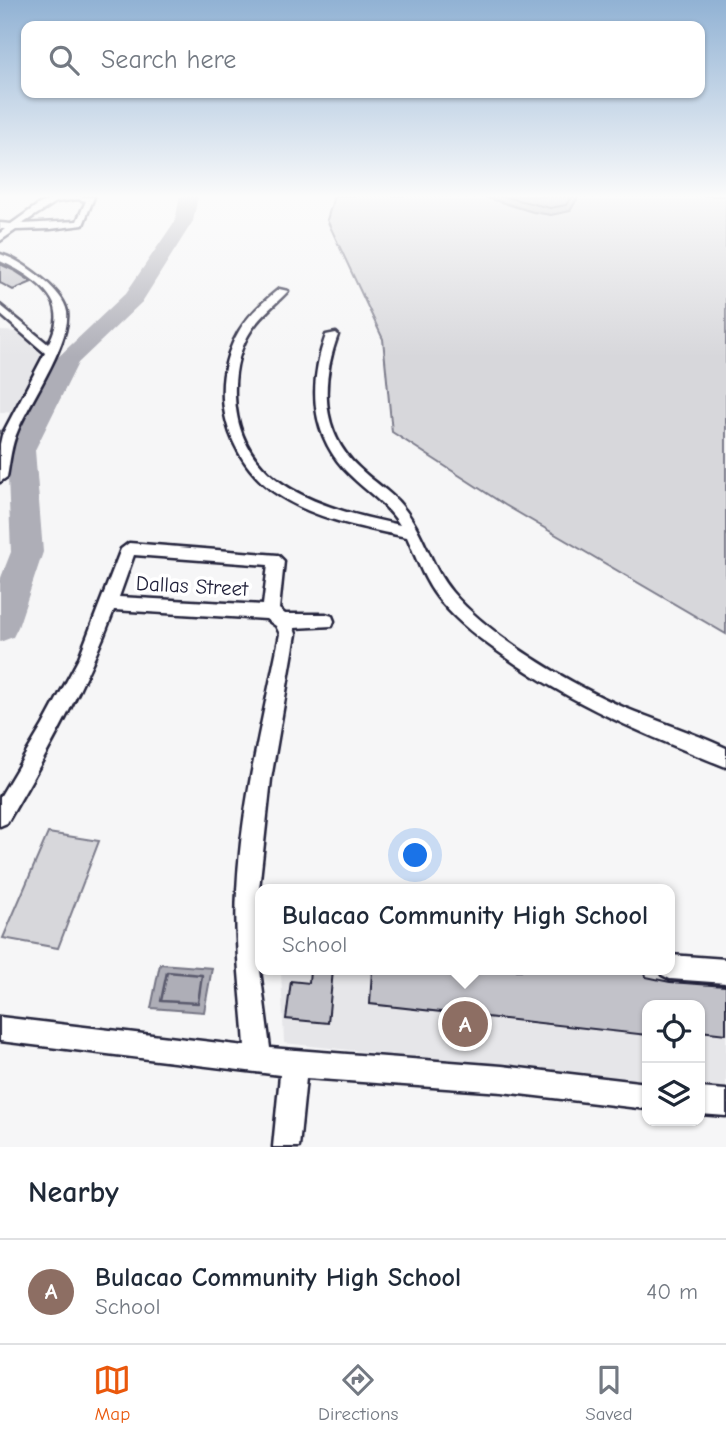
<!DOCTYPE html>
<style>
body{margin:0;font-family:"Comic Neue",sans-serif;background:#f2f2f3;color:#1f2937}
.controls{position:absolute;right:21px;bottom:21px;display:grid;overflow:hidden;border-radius:14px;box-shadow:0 2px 5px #0004}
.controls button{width:63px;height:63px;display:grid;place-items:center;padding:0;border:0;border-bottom:2px solid #e0e1e3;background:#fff;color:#1f2937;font:35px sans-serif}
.you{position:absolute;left:416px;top:856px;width:24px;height:24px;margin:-18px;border:5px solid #fff;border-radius:50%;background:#1a73e8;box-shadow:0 0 0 10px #1a73e833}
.badge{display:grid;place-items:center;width:46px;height:46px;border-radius:50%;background:#ea580c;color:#fff;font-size:23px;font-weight:700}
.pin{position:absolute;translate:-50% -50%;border:4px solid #fff;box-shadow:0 2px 7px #0006}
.popup{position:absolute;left:255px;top:884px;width:420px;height:91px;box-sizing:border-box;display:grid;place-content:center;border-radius:14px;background:#fff;filter:drop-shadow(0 2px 5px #0005);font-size:23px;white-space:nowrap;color:#747a83}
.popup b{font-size:26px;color:#1f2937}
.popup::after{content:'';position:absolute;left:50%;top:100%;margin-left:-14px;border:14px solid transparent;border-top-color:#fff}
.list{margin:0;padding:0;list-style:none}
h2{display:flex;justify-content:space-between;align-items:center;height:91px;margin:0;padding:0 28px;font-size:30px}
h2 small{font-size:23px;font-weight:400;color:#747a83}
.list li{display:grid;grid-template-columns:46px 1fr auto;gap:21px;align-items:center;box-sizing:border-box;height:105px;padding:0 28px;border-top:2px solid #e0e1e3}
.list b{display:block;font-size:26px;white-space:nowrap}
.list p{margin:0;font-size:23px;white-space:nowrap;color:#747a83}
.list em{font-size:23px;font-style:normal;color:#747a83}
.icon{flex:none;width:38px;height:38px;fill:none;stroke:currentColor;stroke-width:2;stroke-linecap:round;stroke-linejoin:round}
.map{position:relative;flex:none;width:726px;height:1147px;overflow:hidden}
.search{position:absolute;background:#fff;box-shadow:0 2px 5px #0004;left:21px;right:21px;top:21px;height:77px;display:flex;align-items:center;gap:18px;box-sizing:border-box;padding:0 24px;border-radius:14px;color:#747a83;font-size:26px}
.sheet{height:196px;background:#fff}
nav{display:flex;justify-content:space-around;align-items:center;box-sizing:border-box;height:98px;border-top:2px solid #e0e1e3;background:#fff;font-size:19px;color:#747a83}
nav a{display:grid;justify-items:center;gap:4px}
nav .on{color:#ea580c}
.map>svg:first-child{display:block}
.built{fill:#e6e6e9}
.green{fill:#d7d7db;stroke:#7c7c8b;stroke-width:2}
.water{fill:#aeaeb7;stroke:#767685;stroke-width:2}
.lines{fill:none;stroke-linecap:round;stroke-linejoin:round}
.shore-far1{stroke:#5a5a6d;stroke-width:2}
.shore{stroke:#5a5a6d;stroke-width:2.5}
.stream{stroke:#767685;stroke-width:4.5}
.river{fill:#aeaeb7;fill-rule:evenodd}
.building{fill:#c2c2c9;stroke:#22223b;stroke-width:2}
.minor-casing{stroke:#22223b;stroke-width:5}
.minor{fill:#fff;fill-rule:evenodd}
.labels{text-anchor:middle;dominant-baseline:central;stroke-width:7;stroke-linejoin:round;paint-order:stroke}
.street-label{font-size:21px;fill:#22223b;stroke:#fff}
</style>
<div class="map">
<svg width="726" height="1147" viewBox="0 0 726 1147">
<rect width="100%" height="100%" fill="#f6f6f7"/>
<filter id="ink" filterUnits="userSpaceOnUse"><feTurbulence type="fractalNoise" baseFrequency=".0143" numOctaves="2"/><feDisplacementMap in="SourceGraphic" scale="14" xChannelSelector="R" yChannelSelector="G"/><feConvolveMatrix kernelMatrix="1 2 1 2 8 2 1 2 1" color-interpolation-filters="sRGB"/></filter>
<g filter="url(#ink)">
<path class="built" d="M0,331L19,332L32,341L43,357L17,413L0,412Z
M281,970H659L726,977V1091L700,1088V1005H647V1082L284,1043Z"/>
<path class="green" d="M334,196H726V634L505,505L392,432L383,339L327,220Z
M48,833L99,841L58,948L3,938Z"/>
<path class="water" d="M481,196H579L570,211L551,215L533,212Z
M160,964L212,968L204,1012L151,1008Z"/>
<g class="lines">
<path class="shore-far1" d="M502,196L550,208L566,205L572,196"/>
<path class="shore" d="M167,972L202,975L198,1003L161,1001Z"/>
<path class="stream" d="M0,432L30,433"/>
<path class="river" d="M180,196H198L193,221L142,302L78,363L35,450L43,552L18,627L13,637L0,642V580L11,552L7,450L55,360L126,293L175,221Z"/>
</g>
<path class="building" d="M0,264L15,271L32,282L13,290L0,283Z
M310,970H333L328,1023L286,1019L291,981L309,983Z
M372,970H626L645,972L646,977L670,982L726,986V1034L700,1031V1005H647V1035L370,1004Z"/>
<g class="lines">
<g class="minor-casing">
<path id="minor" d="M60,196L94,197L83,225L50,229L16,230L0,241V233L5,229H0V223L11,224L39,204ZM78,199L86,201L77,221L22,224L56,202Z
M0,254C17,259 32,270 46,282C54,289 65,300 67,312C71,342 30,401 18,430C11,445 10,461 7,477L0,482V444L2,435L45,353L0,314V305L48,344C53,335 58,323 56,312C54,289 19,269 0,261Z
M279,289L288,291C276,304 262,314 252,329C239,348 234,373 235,396C238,488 326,509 400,525C387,504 367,492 350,475C310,436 308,385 326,335L336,333L338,335C321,381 320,431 358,467C372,481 390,491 402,506C424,532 430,566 452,592C489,636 570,684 623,707C657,721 692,732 726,748V767C648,736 571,704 503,655C481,640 459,623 442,603C425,584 417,559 407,537C364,528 318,520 280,496C225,461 206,387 239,331C249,314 264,301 279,289Z
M129,543L278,555L284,561L279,609L285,614H326L332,616L334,621L332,626L294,628L296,634L271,779L259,889L260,970L270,1048L502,1066L647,1083V1109L502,1092L306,1078L299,1147H273L280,1075L0,1041V1017L245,1046C242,994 234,943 237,891C241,805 263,719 280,634L276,626L266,619L114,610C86,685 47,754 7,823L0,826V797L43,725L78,660L121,549ZM134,555L268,565L263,605L119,597Z
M670,955L726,959V983L670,979L662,975L659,970H670Z
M700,1088L726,1090V1116L700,1114Z"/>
</g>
<use href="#minor" class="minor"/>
</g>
</g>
<linearGradient id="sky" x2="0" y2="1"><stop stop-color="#91b2d4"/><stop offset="0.55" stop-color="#fbfbfb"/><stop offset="1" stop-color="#fbfbfb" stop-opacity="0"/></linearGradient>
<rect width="726" height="357" fill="url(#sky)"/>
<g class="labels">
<g class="street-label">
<text transform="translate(192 586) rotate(3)">Dallas Street</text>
</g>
</g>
</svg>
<div class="controls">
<button><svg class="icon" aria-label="locate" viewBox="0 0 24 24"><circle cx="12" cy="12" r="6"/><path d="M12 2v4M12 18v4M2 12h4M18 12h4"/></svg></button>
<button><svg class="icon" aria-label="layers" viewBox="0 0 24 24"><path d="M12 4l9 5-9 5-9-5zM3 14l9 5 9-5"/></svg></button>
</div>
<div class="you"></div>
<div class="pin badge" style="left:465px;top:1024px;background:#8d6e63">A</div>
<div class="popup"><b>Bulacao Community High School</b>School</div>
<div class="search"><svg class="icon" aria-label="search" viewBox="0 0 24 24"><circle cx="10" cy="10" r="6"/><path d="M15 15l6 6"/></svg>Search here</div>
</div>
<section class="sheet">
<h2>Nearby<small></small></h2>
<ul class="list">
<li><span class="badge" style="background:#8d6e63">A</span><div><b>Bulacao Community High School</b><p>School</p></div><em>40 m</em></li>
</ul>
</section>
<nav>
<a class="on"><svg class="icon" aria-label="map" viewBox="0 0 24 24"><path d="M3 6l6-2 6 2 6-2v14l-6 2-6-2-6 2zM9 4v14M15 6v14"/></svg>Map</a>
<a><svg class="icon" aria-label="directions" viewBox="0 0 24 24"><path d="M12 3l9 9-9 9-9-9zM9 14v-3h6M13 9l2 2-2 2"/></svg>Directions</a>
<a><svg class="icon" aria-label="saved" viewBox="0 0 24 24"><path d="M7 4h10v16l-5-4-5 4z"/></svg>Saved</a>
</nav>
